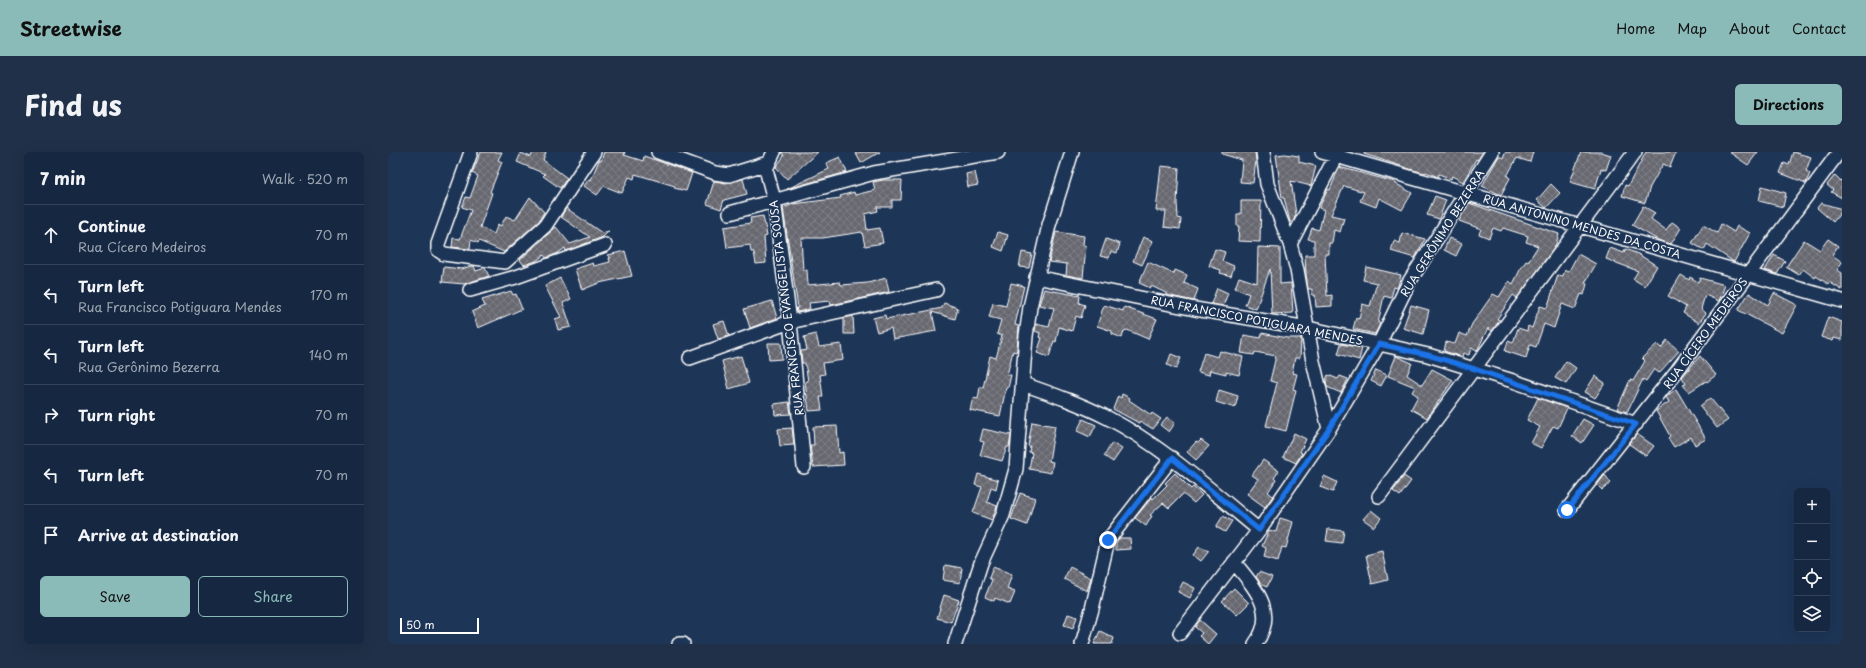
<!DOCTYPE html>
<meta charset="utf-8">
<style>
body{margin:0;font-family:"Playpen Sans",sans-serif;background:#1f3048;color:#f1f3f6}
.controls{position:absolute;right:12px;bottom:12px;display:grid;overflow:hidden;border-radius:6px;box-shadow:0 4px 16px #0002}
.controls button{width:36px;height:36px;display:grid;place-items:center;padding:0;border:0;border-bottom:1px solid #35445a;background:#162841;color:#f1f3f6;font:20px sans-serif}
.scale{position:absolute;left:12px;bottom:10px;width:79px;box-sizing:border-box;padding-left:4px;border:2px solid #fff;border-top:0;font-size:11px;line-height:14px;white-space:nowrap;color:#fff;-webkit-text-stroke:3px #1d3557;paint-order:stroke}
.stop{position:absolute;width:12px;height:12px;margin:-9px;border:3px solid #1a73e8;border-radius:50%;background:#fff}
.stop.end{background:#1a73e8;border-color:#fff;box-shadow:0 1px 4px #0008}
.list{margin:0;padding:0;list-style:none}
h2{display:flex;justify-content:space-between;align-items:center;height:52px;margin:0;padding:0 16px;font-size:17px}
h2 small{font-size:13px;font-weight:400;color:#9ea6b1}
.list li{display:grid;grid-template-columns:26px 1fr auto;gap:12px;align-items:center;box-sizing:border-box;height:60px;padding:0 16px;border-top:1px solid #35445a}
.list b{display:block;font-size:15px;white-space:nowrap}
.list p{margin:0;font-size:13px;white-space:nowrap;color:#9ea6b1}
.list em{font-size:13px;font-style:normal;color:#9ea6b1}
.actions{display:flex;gap:8px;padding:12px 16px}
.actions a{flex:1;padding:9px 0;border:1px solid #8bbbb9;border-radius:6px;text-align:center;font-size:14px;color:#8bbbb9}
.actions .main{background:#8bbbb9;color:#111}
.icon{flex:none;width:22px;height:22px;fill:none;stroke:currentColor;stroke-width:2;stroke-linecap:round;stroke-linejoin:round}
.map{position:relative;flex:none;width:1454px;height:492px;overflow:hidden;border-radius:6px}
header{display:flex;align-items:center;gap:24px;box-sizing:border-box;height:56px;padding:0 20px;background:#8bbbb9;color:#111}
header strong{font-size:19px}
nav{display:flex;gap:22px;margin-inline-start:auto;font-size:14px}
.intro{display:flex;align-items:center;justify-content:space-between;box-sizing:border-box;height:96px;padding:0 24px}
h1{margin:0;font-size:28px}
.button{padding:10px 18px;border-radius:6px;background:#8bbbb9;color:#111;font-size:14px;font-weight:700}
main{display:flex;gap:24px;padding:0 24px}
aside{flex:1;background:#162841;border-radius:6px;box-shadow:0 4px 16px #0002}
.map>svg:first-child{display:block}
.building{fill:url(#building-cross-hatch);stroke:#fff}
.lines{fill:none;stroke-linecap:round;stroke-linejoin:round}
.minor-casing{stroke:#fff;stroke-width:16}
.minor{stroke:#1d3557;stroke-width:13}
.route{stroke:#1a73e8;stroke-width:5}
.labels{text-anchor:middle;dominant-baseline:central;stroke-width:3;stroke-linejoin:round;paint-order:stroke}
.street-label{font-size:11px;fill:#fff;stroke:#1d3557}
</style>
<header>
<strong>Streetwise</strong>
<nav><a>Home</a><a>Map</a><a>About</a><a>Contact</a></nav>
</header>
<div class="intro"><h1>Find us</h1><a class="button">Directions</a></div>
<main>
<aside>
<h2>7 min<small>Walk · 520 m</small></h2>
<ul class="list">
<li><svg class="icon" aria-label="ahead" viewBox="0 0 24 24"><path d="M12 20V5M6 11l6-6 6 6"/></svg><div><b>Continue</b><p>Rua Cícero Medeiros</p></div><em>70 m</em></li>
<li><svg class="icon" aria-label="left" viewBox="0 0 24 24"><path d="M17 20v-9H6M10 6l-5 5 5 5"/></svg><div><b>Turn left</b><p>Rua Francisco Potiguara Mendes</p></div><em>170 m</em></li>
<li><svg class="icon" aria-label="left" viewBox="0 0 24 24"><path d="M17 20v-9H6M10 6l-5 5 5 5"/></svg><div><b>Turn left</b><p>Rua Gerônimo Bezerra</p></div><em>140 m</em></li>
<li><svg class="icon" aria-label="right" viewBox="0 0 24 24"><path d="M7 20v-9h11M14 6l5 5-5 5"/></svg><div><b>Turn right</b></div><em>70 m</em></li>
<li><svg class="icon" aria-label="left" viewBox="0 0 24 24"><path d="M17 20v-9H6M10 6l-5 5 5 5"/></svg><div><b>Turn left</b></div><em>70 m</em></li>
<li><svg class="icon" aria-label="arrive" viewBox="0 0 24 24"><path d="M6 21V4h12l-3 4 3 4H6"/></svg><div><b>Arrive at destination</b></div></li>
</ul>
<div class="actions"><a class="main">Save</a><a>Share</a></div>
</aside>
<div class="map">
<svg width="1454" height="492" viewBox="0 0 1454 492">
<defs>
<pattern id="building-cross-hatch" width="8" height="8" patternUnits="userSpaceOnUse"><rect width="8" height="8" fill="#676771"/><path d="M0 0l8 8M0 8l8-8" fill="none" stroke="#7e7e86"/></pattern>
</defs>
<rect width="100%" height="100%" fill="#1d3557"/>
<filter id="ink" filterUnits="userSpaceOnUse"><feTurbulence type="fractalNoise" baseFrequency=".025" numOctaves="2"/><feDisplacementMap in="SourceGraphic" scale="8" xChannelSelector="R" yChannelSelector="G"/><feConvolveMatrix kernelMatrix="1 2 1 2 8 2 1 2 1" color-interpolation-filters="sRGB"/></filter>
<g filter="url(#ink)">
<path class="building" d="M93,0H114L110,8L114,10L102,40L104,41L92,75L106,82L110,72L113,74L118,64L127,68L142,45L156,60L151,69L116,100L91,89L90,91L83,88L82,97L64,95L65,86L72,87L83,58L74,55L78,45L82,46L90,24L84,21Z
M145,0H158L155,8L179,26L172,36L155,24L157,22L129,10L133,1L143,5Z
M216,0H237L236,3L255,9L256,4L304,21L298,39L286,36L287,34L247,22L246,27L241,25L234,41L216,34L209,43L196,34L201,27L203,28L211,8L213,9Z
M394,0H430L399,27L388,15L396,4Z
M467,0H492L473,11Z
M834,0H867L868,9L865,31L852,30L854,8L834,2Z
M976,0H1095L1090,8L1088,7L1075,30L1064,24L1063,27L1051,22L1050,25L1038,20L1037,21L1025,18L976,2Z
M1117,0H1145L1142,10L1129,6L1119,24L1122,26L1113,43L1094,34L1111,4L1115,6Z
M1193,0H1213L1223,3L1218,18L1213,17L1207,37L1182,30Z
M1258,0H1288L1282,15L1275,12L1262,35L1257,51L1234,44L1237,33L1240,34Z
M1341,0H1370L1360,13Z
M1405,0L1423,5L1418,19L1422,21L1418,31L1392,21L1396,11L1401,13Z
M897,2L911,4V10L928,14L923,34L903,29L908,62L905,70H902L896,46H894L888,3Z
M452,5L459,20L399,37L441,17L438,11Z
M773,14L791,16L789,51L790,66L793,67L792,77L776,75L778,59H768Z
M951,15L1007,30V31L1024,41L1014,58L991,46L988,55L972,49L976,40L956,34L943,63L956,66L952,80L946,78L944,91H941V102H937L939,144L944,143V154L928,155L927,143H924V137H920L918,122L917,103H926V88L920,87L924,76L931,78L936,58L931,56L940,37L942,38Z
M587,20L590,33L580,35L578,22Z
M1447,23L1453,29L1454,27V46L1443,40L1445,38L1439,33Z
M355,27L359,42L336,48L333,57L319,52L326,29L338,31Z
M495,28H514L513,48H504V55H489L490,59L477,62L479,78L492,76L495,91L477,94L474,80L435,86H413L415,118H419L420,133L452,130L453,133L480,131L498,126L501,140L443,153L442,149L421,151L422,157L409,160L408,156H410L395,56L405,52L453,46L452,44L466,40L467,43L487,38L485,30Z
M1163,32L1172,41L1158,56L1149,48Z
M1374,34L1398,41L1395,55L1371,49Z
M1047,44L1058,48L1051,67L1039,63Z
M853,49H873L872,90L850,89L851,74H849V62H853Z
M1081,51L1171,82L1167,95L1129,146L1125,143L1109,167L1112,168L1104,179L1100,176L1089,199L1083,196L1081,203L1075,201L1074,205L1056,199L1058,190L1067,192L1071,181L1079,184L1084,172L1105,142L1111,145L1121,129L1125,132L1132,118L1138,109L1140,110L1150,94L1138,90L1140,84L1121,78L1115,76L1113,79L1105,76L1101,86L1091,82L1093,77L1071,69Z
M1433,51L1454,57V59L1445,70L1429,56Z
M1255,54L1267,61L1263,67L1278,78L1284,70L1293,76L1283,92L1270,88L1244,73Z
M178,56L214,81L221,79L215,85L178,99L177,96L170,101L158,106L156,103L148,109L136,113L132,108L168,75L182,92L202,85L173,65Z
M375,64L379,84L376,85L378,111L368,112L366,100H363L362,93L339,96L336,75L363,71L362,66Z
M1333,72L1346,80L1349,74L1362,81L1346,110L1319,92L1316,98L1304,91L1315,73L1329,81Z
M610,80L620,83L615,99L605,95Z
M668,80L696,84L695,93L698,94L695,126L678,123L679,112L661,110Z
M1014,81L1037,87L1027,106L1003,99L1006,89L1012,91Z
M755,85L765,89L754,113L745,109Z
M1061,86L1074,92L1068,104L1056,98Z
M718,87L732,92L729,101L723,99L721,106L712,104Z
M1440,87L1450,94L1444,103L1454,110L1449,118L1454,121V138L1441,130L1440,132L1428,124L1427,126L1415,117L1411,123L1398,115L1416,88L1432,98Z
M870,95L892,96V132L903,131L905,161L884,162L882,117L868,157L857,153L861,142L847,136L851,125L869,131Z
M1222,96L1236,101L1237,97L1250,102L1269,114L1257,134L1245,127L1250,119L1218,107Z
M827,97L837,100L834,109L846,114L843,124L832,121L833,118L821,114Z
M237,99L244,124L211,131L194,138L187,117L205,111L206,114L222,110L221,106H223L220,103Z
M634,100L644,102L641,116L631,115Z
M1190,102L1208,112L1197,131L1199,132L1196,143L1193,142L1187,157L1174,152L1166,176L1156,172L1148,195L1142,193L1138,206L1117,199L1120,189L1125,191L1130,176L1139,179L1140,174L1144,176L1152,154L1159,156L1170,123L1175,124L1177,118L1181,119Z
M1386,103L1397,109L1389,122L1377,118Z
M760,110L786,122L787,118L799,123L796,131L810,137L806,149L778,143V141L763,134L762,136L751,131Z
M83,114H86L88,119L97,116L101,124L76,132L54,130L56,115L74,117Z
M978,115L1013,123L1010,134L1009,136L1006,135L1003,146L996,144L990,171L992,172L987,182L965,177L968,166L971,167L974,152L982,154L989,131L975,128Z
M1293,123L1301,128L1302,125L1310,130L1312,126L1337,133L1331,149L1317,143L1313,157L1318,161L1311,171L1295,161L1298,155L1280,144Z
M172,126L183,147L175,151L183,175L170,178L167,167L173,165L157,134Z
M623,131L636,134L627,173L631,174L629,197L628,200L625,199L619,223H623L620,236H618L612,264L582,258L585,246L590,247L592,235L595,236L602,204L608,206L614,184L609,182L613,168L601,165L605,151L618,154Z
M829,136L840,141L835,154L823,152Z
M656,137L692,144L691,151L697,153L693,166L688,164L684,179L671,175L668,190L666,189L661,205L649,201L654,186L651,185L652,181L647,179L648,172L661,175L666,156L651,153Z
M123,139L125,143L128,142L134,157L90,176L84,160L97,154L94,148Z
M1361,141L1380,153L1386,141L1409,153L1394,181L1350,158Z
M384,149L389,166L362,176L356,157Z
M556,151L570,156L567,167L544,160L548,179L505,187L503,176L489,180L485,166L497,163L498,167L554,156Z
M716,153L735,159L736,155L769,167L760,187L739,178L736,179L734,186L724,182V179L709,174Z
M1023,153L1041,158L1035,182L1015,176Z
M465,164L466,182H456V166Z
M1440,165L1454,170V188L1446,186L1445,189L1433,185Z
M336,169L341,184L330,187L325,172Z
M874,181L899,186H913L912,206H907L904,221L909,222L905,237L908,238L898,279L878,274L889,231L882,229L888,204L867,200L866,203L853,201L856,183L873,186Z
M428,182L431,195L453,192L455,208L435,211L437,222L432,223L435,245H432L434,258L421,259L417,230L420,229L417,211H414L413,199L419,198L416,185Z
M1279,188L1291,199L1271,221L1266,217L1258,229L1255,227L1239,260L1229,257L1242,228L1245,229L1257,209L1254,206L1269,192L1273,196Z
M380,191H393L394,207L381,208Z
M953,192L974,196L971,208L950,202Z
M832,199L855,205L851,223L838,220V222L822,218L821,223L810,220L816,201L830,205Z
M783,202L793,206L788,217L779,213Z
M353,204L361,231L341,237L334,209Z
M1008,204L1024,211L1019,223L1034,233L1044,217L1065,228L1039,266L1023,257L1030,244L1024,240L1027,235L1000,224Z
M1312,204L1328,223L1319,230L1318,229L1301,240L1295,233L1298,232L1294,225Z
M1178,209L1188,216L1178,232L1167,226Z
M988,218L999,223L993,234L983,229Z
M940,223L950,227L952,224L960,227L953,241L939,235L938,228Z
M1207,224L1217,231L1207,246L1197,240Z
M1288,237L1318,287L1307,293L1303,285L1286,295L1280,286L1282,284L1268,259L1281,250L1278,245Z
M831,238L850,244L847,256L828,250Z
M734,242L742,246L741,248L763,263L764,261L773,267L765,277L752,269L751,271L725,257L730,244L733,246Z
M1150,246L1179,256L1170,276L1165,274L1153,296L1143,291L1152,275L1139,268Z
M1322,246L1340,268L1329,276L1312,254Z
M401,250L403,262L387,263L386,252Z
M779,265L787,271L781,280L772,273Z
M695,267L708,273L702,285L689,279Z
M1195,267L1206,273L1194,291L1184,284Z
M644,270L667,274L661,309L665,310L663,321L641,317L644,301L641,300L642,294H640Z
M449,274L451,301L455,300L456,313L425,315L422,293H426L425,275Z
M404,276L406,293L392,294L390,277Z
M595,277L623,283L621,295H619L614,309L592,303L596,290L592,289Z
M906,281L918,287L912,300L914,301L908,311L895,305Z
M1249,282L1266,294L1258,304L1241,292Z
M813,288L821,294L808,308L799,300L808,290L810,291Z
M724,291L734,297L725,310L716,304Z
M875,308L891,319L886,326L888,328L880,340L885,344L877,355L859,342L870,327L864,323Z
M787,321L803,337L805,335L814,343L806,351L795,342L781,356L775,351L762,363L764,364L758,374L747,366L764,345L765,347L779,333L777,331Z
M590,322L610,328L608,337L603,335L599,350L609,354L604,368L585,361L594,335L587,333Z
M1217,323L1223,331L1214,338L1209,333Z
M936,324L949,330L945,340L932,335Z
M1016,324L1023,329L1012,344L1005,339Z
M632,341L647,346L639,373L623,367Z
M983,358L993,366L986,375L975,367Z
M835,364L844,369L837,380L828,375Z
M892,366L905,370L898,396L894,395L890,409L876,405L878,396L874,394L881,378L888,380Z
M940,377L956,379L954,391L938,389Z
M731,386H742L743,397L728,398V391Z
M811,395L821,399L813,409L805,403Z
M994,399L1000,428L984,432L978,403Z
M557,413L574,416L572,431L555,428Z
M605,415L624,422L619,437L627,440L622,452L607,446L606,449L597,445L604,428L601,426Z
M682,415L703,426L699,439L676,427Z
M871,420L884,425L879,435L874,433L868,425Z
M795,430L807,436L802,446L790,440Z
M846,436L861,451L849,463L834,449Z
M556,443L571,448L563,470L549,466Z
M680,462L689,465L685,476L676,473Z
M812,468L828,482L820,492L811,484L814,481L807,475Z
M712,479L726,486L724,492H706Z"/>
<g class="lines">
<g class="minor-casing">
<path id="minor" d="M83,0L50,92V98L56,102L117,110L157,74L206,0
M270,0L327,21L341,23L380,11
M386,0L378,17L386,48L402,170L416,315
M875,0L879,32L902,92L909,118L925,209L941,277
M934,0L1454,149
M342,61L486,21L610,0
M902,92L950,0
M648,125L807,157L920,176L1040,203L1125,229L1248,272
M82,138L128,125L217,93
M302,206L402,170L548,138
M635,232C664,242 693,252 720,266C776,295 822,338 871,378
M991,344L1247,0
M1179,358L1288,220L1451,0
M846,410C866,435 891,460 867,492
M792,481L871,378L941,277L991,192L1021,130L1104,0
M291,492H295
M567,492L593,411L615,363L628,317L638,184L642,155L661,73L684,0
M694,492L704,457L720,388L784,306"/>
</g>
<use href="#minor" class="minor"/>
</g>
</g>
<g class="lines" filter="url(#ink)">
<path class="route" d="M720,388L784,306L871,378L941,277L991,192L1040,203L1087,217L1248,272L1179,358"/>
</g>
<g class="labels">
<g class="street-label">
<text transform="translate(1194 74) rotate(16)">RUA ANTONINO MENDES DA COSTA</text>
<text transform="translate(1054 81) rotate(-58)">RUA GERÔNIMO BEZERRA</text>
<text transform="translate(398 156) rotate(-97)">RUA FRANCISCO EVANGELISTA SOUSA</text>
<text transform="translate(869 168) rotate(11)">RUA FRANCISCO POTIGUARA MENDES</text>
<text transform="translate(1317 181) rotate(-54)">RUA CÍCERO MEDEIROS</text>
</g>
</g>
</svg>
<div class="controls">
<button>+</button>
<button>−</button>
<button><svg class="icon" aria-label="locate" viewBox="0 0 24 24"><circle cx="12" cy="12" r="6"/><path d="M12 2v4M12 18v4M2 12h4M18 12h4"/></svg></button>
<button><svg class="icon" aria-label="layers" viewBox="0 0 24 24"><path d="M12 4l9 5-9 5-9-5zM3 14l9 5 9-5"/></svg></button>
</div>
<div class="scale">50 m</div>
<div class="stop" style="left:1179px;top:358px"></div>
<div class="stop end" style="left:720px;top:388px"></div>
</div>
</main>
